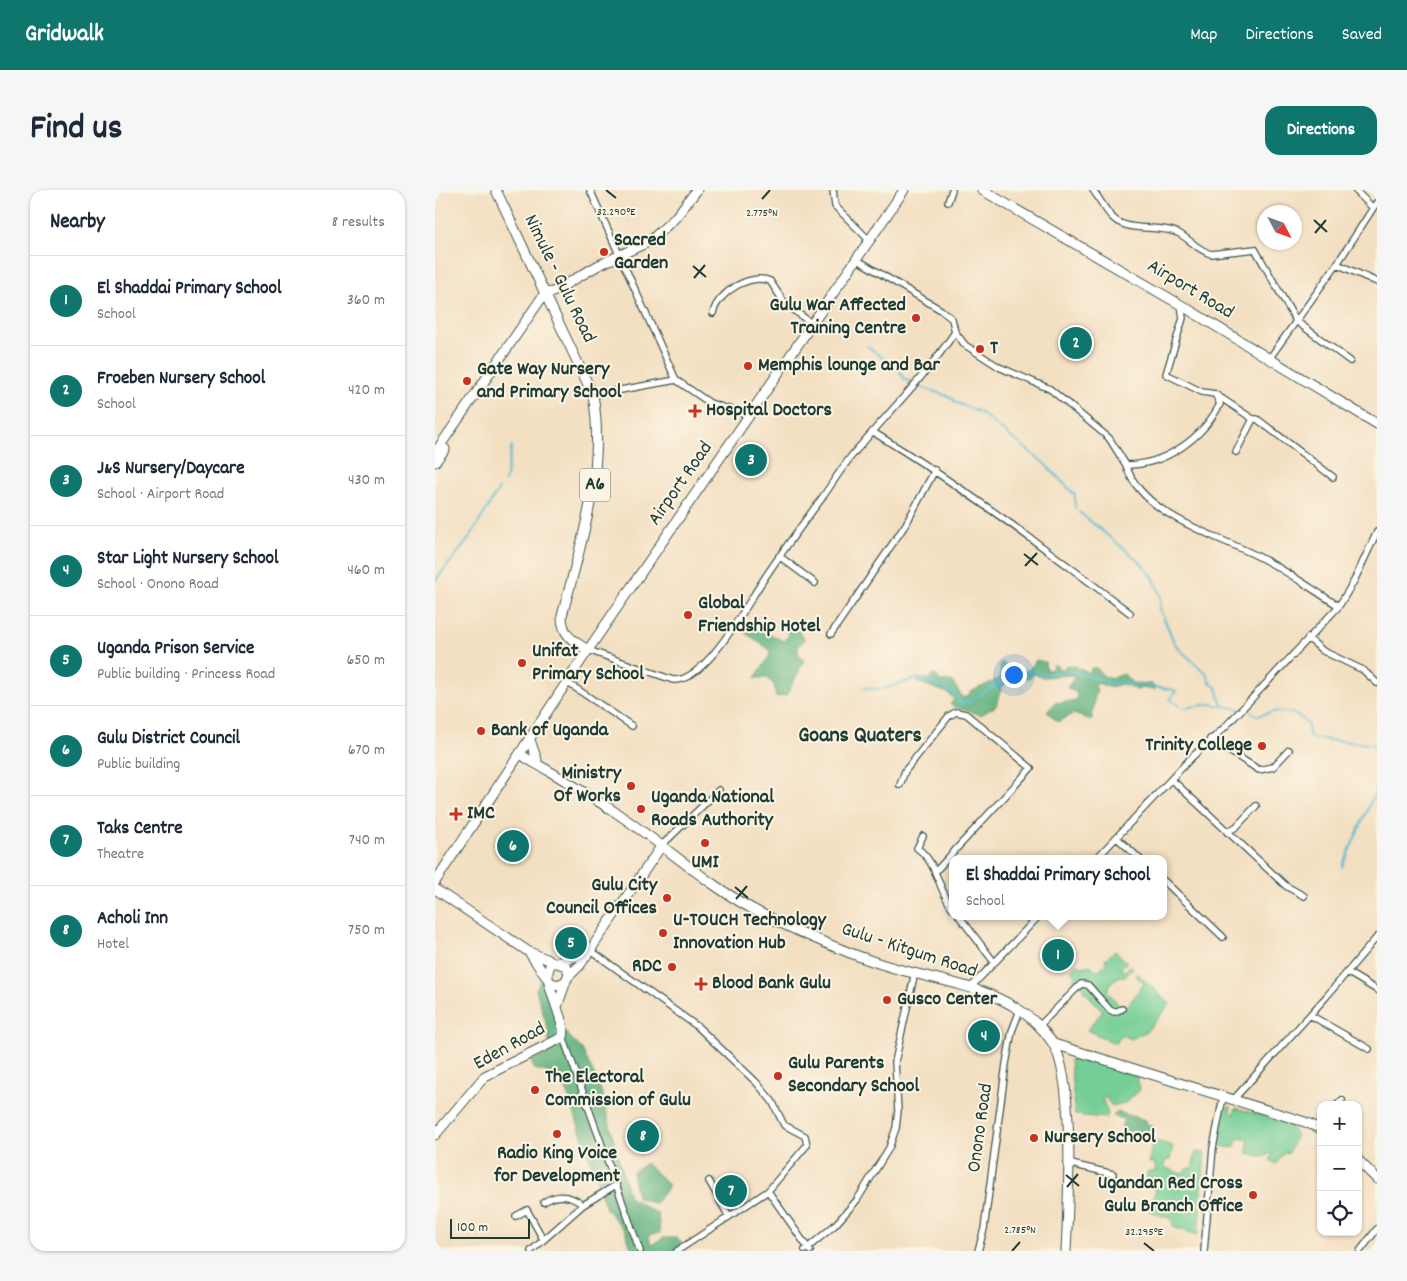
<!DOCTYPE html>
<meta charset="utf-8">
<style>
body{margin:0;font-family:Dekko,sans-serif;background:#f6f6f7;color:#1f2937}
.controls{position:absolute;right:15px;bottom:15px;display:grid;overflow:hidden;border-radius:10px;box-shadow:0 1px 4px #0004}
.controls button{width:45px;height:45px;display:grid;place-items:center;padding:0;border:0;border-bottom:1px solid #e0e1e3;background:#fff;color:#1f2937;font:25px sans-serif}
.compass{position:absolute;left:822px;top:15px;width:45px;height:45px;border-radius:50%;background:#fff;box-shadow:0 1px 4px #0004;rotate:131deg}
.scale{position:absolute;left:15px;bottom:12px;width:80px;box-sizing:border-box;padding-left:5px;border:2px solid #1f3d34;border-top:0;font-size:14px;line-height:18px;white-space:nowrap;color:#1f3d34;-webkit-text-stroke:4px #fcf5e5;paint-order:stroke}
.you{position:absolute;left:578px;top:484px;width:18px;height:18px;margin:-12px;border:4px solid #fff;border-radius:50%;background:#1a73e8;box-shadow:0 0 0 8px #1a73e833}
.badge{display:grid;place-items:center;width:32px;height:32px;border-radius:50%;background:#0f766e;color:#fff;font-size:16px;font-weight:700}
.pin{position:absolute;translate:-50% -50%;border:2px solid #fff;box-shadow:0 1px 5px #0006}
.popup{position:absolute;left:514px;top:665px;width:218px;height:65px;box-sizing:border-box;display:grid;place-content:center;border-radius:10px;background:#fff;filter:drop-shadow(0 1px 4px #0005);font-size:16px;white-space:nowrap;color:#747a83}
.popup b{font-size:19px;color:#1f2937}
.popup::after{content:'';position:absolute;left:50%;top:100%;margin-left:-10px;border:10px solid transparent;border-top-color:#fff}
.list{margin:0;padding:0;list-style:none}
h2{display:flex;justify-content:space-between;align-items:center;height:65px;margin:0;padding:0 20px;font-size:21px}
h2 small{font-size:16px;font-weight:400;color:#747a83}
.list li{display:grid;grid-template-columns:32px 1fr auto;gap:15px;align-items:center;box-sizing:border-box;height:90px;padding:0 20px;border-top:1px solid #e0e1e3}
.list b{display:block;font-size:19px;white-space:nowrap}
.list p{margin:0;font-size:16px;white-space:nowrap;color:#747a83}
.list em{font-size:16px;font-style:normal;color:#747a83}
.icon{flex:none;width:28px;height:28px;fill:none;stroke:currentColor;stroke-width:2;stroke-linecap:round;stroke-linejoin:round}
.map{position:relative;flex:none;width:942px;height:1061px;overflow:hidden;border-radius:15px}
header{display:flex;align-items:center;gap:30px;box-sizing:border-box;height:70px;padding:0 25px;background:#0f766e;color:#fff}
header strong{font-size:24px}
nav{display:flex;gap:28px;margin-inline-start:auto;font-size:18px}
.intro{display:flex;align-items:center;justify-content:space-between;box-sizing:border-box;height:120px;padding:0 30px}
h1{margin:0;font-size:35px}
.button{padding:12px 22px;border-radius:15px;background:#0f766e;color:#fff;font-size:18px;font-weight:700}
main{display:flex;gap:30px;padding:0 30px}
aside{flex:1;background:#fff;border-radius:15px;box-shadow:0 1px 4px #0004}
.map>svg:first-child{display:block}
.green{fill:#74ce95;stroke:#4a8664}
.forest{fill:#5fb17e;stroke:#3f7759}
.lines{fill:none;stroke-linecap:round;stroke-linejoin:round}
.stream{stroke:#53bad1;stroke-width:2}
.street-casing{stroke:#3f5549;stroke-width:8}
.secondary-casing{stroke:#3f5549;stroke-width:11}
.primary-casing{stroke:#3f5549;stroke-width:11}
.street{stroke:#fff;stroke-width:5.5}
.secondary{stroke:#fff;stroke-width:9}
.primary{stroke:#fff;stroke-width:9}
.ticks{fill:none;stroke:#1f3d34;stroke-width:2}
.poi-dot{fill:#c8321e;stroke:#fcf5e5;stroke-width:2}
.labels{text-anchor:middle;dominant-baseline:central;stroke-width:4;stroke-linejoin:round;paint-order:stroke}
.shield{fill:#fcf5e5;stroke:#617469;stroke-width:1}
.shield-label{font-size:19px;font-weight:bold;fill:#1f3d34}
.poi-label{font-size:20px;font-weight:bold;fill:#1f3d34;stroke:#fcf5e5;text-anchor:start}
.street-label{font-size:20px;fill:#1f3d34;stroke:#fcf5e5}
.quarter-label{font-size:22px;font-weight:bold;fill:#1f3d34;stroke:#fcf5e5}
.ticks-label{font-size:12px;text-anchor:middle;fill:#1f3d34;stroke:#fcf5e5;stroke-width:4;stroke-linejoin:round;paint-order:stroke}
</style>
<header>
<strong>Gridwalk</strong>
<nav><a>Map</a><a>Directions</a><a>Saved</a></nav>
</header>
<div class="intro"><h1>Find us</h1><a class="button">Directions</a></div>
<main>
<aside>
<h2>Nearby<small>8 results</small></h2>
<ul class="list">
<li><span class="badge">1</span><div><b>El Shaddai Primary School</b><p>School</p></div><em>360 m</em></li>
<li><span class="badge">2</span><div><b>Froeben Nursery School</b><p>School</p></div><em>420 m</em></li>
<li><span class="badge">3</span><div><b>J&amp;S Nursery/Daycare</b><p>School · Airport Road</p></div><em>430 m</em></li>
<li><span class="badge">4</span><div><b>Star Light Nursery School</b><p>School · Onono Road</p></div><em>460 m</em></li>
<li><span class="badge">5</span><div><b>Uganda Prison Service</b><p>Public building · Princess Road</p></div><em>650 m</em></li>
<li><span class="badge">6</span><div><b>Gulu District Council</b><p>Public building</p></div><em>670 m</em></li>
<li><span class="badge">7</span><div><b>Taks Centre</b><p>Theatre</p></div><em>740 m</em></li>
<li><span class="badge">8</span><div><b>Acholi Inn</b><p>Hotel</p></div><em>750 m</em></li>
</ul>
</aside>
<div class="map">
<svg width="942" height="1061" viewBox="0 0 942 1061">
<rect width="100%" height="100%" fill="#fcf5e5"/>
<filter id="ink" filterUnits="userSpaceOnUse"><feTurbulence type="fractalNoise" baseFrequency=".02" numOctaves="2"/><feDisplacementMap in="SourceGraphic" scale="10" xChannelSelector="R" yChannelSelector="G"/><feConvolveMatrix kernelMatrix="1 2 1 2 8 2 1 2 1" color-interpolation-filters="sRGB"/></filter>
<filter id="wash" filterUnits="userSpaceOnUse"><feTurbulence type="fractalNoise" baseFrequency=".0096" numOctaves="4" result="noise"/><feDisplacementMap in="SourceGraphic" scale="20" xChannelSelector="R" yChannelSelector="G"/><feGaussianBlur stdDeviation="1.12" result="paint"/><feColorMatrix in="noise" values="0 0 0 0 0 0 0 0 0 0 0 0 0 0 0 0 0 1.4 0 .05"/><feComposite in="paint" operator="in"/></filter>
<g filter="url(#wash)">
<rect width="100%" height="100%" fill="#f3dfc1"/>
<path class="green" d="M680,761L692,772L686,778L689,782L695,776L698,778L689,787L686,786L677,791L672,801L684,815L692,816L708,795L709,793L700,785L703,784L735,814L711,842L696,849L686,845L681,854L652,840L668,821L648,800L650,798L638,789L641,786L636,780L642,773L647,777L655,775L663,781L671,773L670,769Z
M641,867L702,886L705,900L690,913L677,916L670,907L667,908L673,924L671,928L640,925L635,870Z
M794,916L796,917L795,923L799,924L801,918L853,933L861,945L854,963L849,962L841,974L835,970L838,962L829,967L813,963L812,959L814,950L803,948L799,958L783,956L788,922Z
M717,950L738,956L735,970L730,971L729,977L744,983L750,982L752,978L757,979L761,962L770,963L763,1045L738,1037V1030L714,1021L721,999L711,994L712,982L721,981L719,972L714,973Z"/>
<path class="forest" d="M327,435L335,444L348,451L354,445L350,439L363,440L370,450L363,456V463L369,471L352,505L341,507L339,495L332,488H320L335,465L334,459L309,442Z
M601,470L610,472L611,480L617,479L619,474L627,480L632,475L640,476L655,483L656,478H662C673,493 674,488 689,484L697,493L717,494L720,500L706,498L703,500L687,494L674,497L662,493L660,496L663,503L660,506L657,530L638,524L622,532L612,522L620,513L641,511L642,503L632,498L639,488L638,485L607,487L598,484L594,489L584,488L567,496L561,516L546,525L515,515L519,509L513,503L482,492L483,488L494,489L497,485L502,486L506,492L517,491L528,508L534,505L535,502L565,488V473H570L572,485L595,479Z
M105,791L111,793L126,838L147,859L165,897L194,1007L223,1024L225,1043L214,1045L216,1055L228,1048H242L250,1057L247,1061H197L190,1041L171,1019L127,886L99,879L96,871L113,864L114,843L101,800Z
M682,922L711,930L712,934L717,936L715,941L710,943L703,941L698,945L686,937L689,929L678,926Z
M211,973L234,995L220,1014L202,1007L197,983Z"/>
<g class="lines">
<path class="stream" d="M432,156L465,181L469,189L480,194
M488,198L516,207L520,212L546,223L609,273L640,305V318
M70,291L77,256
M644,322L704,371L718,387L726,407L725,419L739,452L744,459L772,484L775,493L782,498L787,516
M0,391L33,350L64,299
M428,498L448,499L479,489L489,490L519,503L526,514L533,512L561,495L591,480L606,484L640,482L676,493H692L694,496L707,495L739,500L741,502L736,507V510L748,518L776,514L805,519
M814,520L823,526C840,519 862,519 873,535L874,545L877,548L942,555
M907,677L942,598"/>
</g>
</g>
<g filter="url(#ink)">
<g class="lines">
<g class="street-casing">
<path id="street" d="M155,0L241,190
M398,0L400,16L434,50
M658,0C665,9 670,21 679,29C696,43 723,34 743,43C755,49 762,60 776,64L820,59L861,131L915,171
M920,0L938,18
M513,12L517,0
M902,74L942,92
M278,123C283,102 315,83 335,91L349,112L377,134
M520,142L530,155L564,177L615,199L674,248L691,275C730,275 767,249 785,214L780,204L767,202L731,184L748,128L746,115
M834,169L902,74L942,12
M780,204L818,229H822L898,287
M158,205L241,190L275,213L315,226
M438,242C528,297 612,359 695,423
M801,262L818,229
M691,275C706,326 785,346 826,368C854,382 878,400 904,416
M344,366L380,393
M396,444L471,334L500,280
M873,448L888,461L928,480L942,493
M153,460L238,490C270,493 311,416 327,392C346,363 366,336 387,308C399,291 410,272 425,256C458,218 492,184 520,142L517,129L506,120L421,69
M133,493L197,536
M775,549L824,580L838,577L854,560
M736,589L851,696L869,706
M465,595L470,581L514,526L521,522L531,524L596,578L500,682
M792,642L801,637L821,616
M488,646L482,658C503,673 502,698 518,719
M682,648L705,669
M227,655L284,600
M661,669L756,568L790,537L904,416L919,391L942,342
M728,690L788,747
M524,726L559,772
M155,760L263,837L321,892L337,911L349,935L370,946L372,955L333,1001L375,1061
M912,782L942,800
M535,798L604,726
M875,825L934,859
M604,836L646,794L653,795L675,820L679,822L687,819
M128,847L205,1061
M798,910L891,807L942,747
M902,915L907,910
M632,973L678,984
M274,991L294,1027
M109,1012C123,1003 135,1005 148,1015
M81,1026L92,1020L108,1049
M370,1060L400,1035L422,1010L454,958L461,938L463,921L460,872L480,782
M96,1061L148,1015L181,995
M242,1061L333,1001
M543,1061L549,1039L571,874L577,841L585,820
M769,1061L778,958L788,907
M925,1061L942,1039"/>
</g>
<g class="secondary-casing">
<path id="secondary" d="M547,0L746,115L942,234
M0,263L110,103L118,102L162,76L215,51L240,28L262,0
M0,272L10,259
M153,460L469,0
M0,699L94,762L119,772
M94,762L111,787
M124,772L152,763
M133,787L145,775L227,655
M122,817L131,791
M619,854L870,932L886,939
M0,945L50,886L128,847C132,828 100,783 119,772L131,776L134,783L131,791L123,795L114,792
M923,970L942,989"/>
</g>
<g class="primary-casing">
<path id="primary" d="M95,550L102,570
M86,564C95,572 104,575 114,581C135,593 156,607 177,620C226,652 275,698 327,724C362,741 400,758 437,771C497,793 578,793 617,852C641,888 633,1016 631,1061
M0,692L153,460C138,451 127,445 127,426C146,353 171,281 158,205L61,0"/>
</g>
<use href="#street" class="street"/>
<use href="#secondary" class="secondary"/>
<use href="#primary" class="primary"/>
</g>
</g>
<path class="ticks" d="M171,0L181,8M327,9L335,0M879,30L892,42M880,43L891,30M258,76L271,87M259,88L270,75M589,364L603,375M590,376L602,363M300,697L313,708M301,709L312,696M631,985L644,996M632,997L643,984M709,1053L719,1061M577,1061L585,1052"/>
<g class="poi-dot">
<circle cx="169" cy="62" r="5"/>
<circle cx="481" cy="128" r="5"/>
<circle cx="545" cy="159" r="5"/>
<circle cx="313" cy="176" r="5"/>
<circle cx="32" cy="191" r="5"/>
<path d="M257.5 213.5h5v5h5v5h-5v5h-5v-5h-5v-5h5z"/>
<circle cx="253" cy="425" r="5"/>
<circle cx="87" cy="473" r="5"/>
<circle cx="46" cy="541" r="5"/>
<circle cx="827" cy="556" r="5"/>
<circle cx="196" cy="596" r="5"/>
<circle cx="206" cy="619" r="5"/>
<path d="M18.5 616.5h5v5h5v5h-5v5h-5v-5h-5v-5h5z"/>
<circle cx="270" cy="653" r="5"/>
<circle cx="232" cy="708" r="5"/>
<circle cx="228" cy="743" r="5"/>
<circle cx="237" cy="777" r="5"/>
<path d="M263.5 786.5h5v5h5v5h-5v5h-5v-5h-5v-5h5z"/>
<circle cx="452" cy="810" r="5"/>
<circle cx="343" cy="886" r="5"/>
<circle cx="100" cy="900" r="5"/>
<circle cx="122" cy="944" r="5"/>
<circle cx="599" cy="948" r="5"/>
<circle cx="818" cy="1005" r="5"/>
</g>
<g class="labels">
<rect class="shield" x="145" y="278.5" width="30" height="33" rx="4"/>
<g class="shield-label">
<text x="160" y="295">A6</text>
</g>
<g class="poi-label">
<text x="179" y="51">Sacred<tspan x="179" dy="23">Garden</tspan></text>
<text x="471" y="116" text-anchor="end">Gulu War Affected<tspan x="471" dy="23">Training Centre</tspan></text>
<text x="555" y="159">T</text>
<text x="323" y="176">Memphis lounge and Bar</text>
<text x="42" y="180">Gate Way Nursery<tspan x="42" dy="23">and Primary School</tspan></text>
<text x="271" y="221">Hospital Doctors</text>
<text x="263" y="414">Global<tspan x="263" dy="23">Friendship Hotel</tspan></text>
<text x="97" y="462">Unifat<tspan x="97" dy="23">Primary School</tspan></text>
<text x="56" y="541">Bank of Uganda</text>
<text x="817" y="556" text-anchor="end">Trinity College</text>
<text x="186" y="584" text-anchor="end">Ministry<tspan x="186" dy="23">Of Works</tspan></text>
<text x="216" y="608">Uganda National<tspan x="216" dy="23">Roads Authority</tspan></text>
<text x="32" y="624">IMC</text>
<text x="270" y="673" text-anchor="middle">UMI</text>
<text x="222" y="696" text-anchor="end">Gulu City<tspan x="222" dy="23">Council Offices</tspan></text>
<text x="238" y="731">U-TOUCH Technology<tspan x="238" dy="23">Innovation Hub</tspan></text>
<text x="227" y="777" text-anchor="end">RDC</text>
<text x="277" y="794">Blood Bank Gulu</text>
<text x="462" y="810">Gusco Center</text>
<text x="353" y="874">Gulu Parents<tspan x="353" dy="23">Secondary School</tspan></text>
<text x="110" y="888">The Electoral<tspan x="110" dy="23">Commission of Gulu</tspan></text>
<text x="609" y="948">Nursery School</text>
<text x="122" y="964" text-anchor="middle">Radio King Voice<tspan x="122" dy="23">for Development</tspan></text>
<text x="808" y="994" text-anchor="end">Ugandan Red Cross<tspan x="808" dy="23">Gulu Branch Office</tspan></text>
</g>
<g class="street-label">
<text transform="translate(124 89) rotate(64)">Nimule - Gulu Road</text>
<text transform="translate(755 100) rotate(31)">Airport Road</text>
<text transform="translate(246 294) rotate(-55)">Airport Road</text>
<text transform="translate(474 761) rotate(18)">Gulu - Kitgum Road</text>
<text transform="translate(75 857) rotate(-29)">Eden Road</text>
<text transform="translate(546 938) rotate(-82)">Onono Road</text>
</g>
<g class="quarter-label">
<text x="425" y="546">Goans Quaters</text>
</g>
</g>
<g class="ticks-label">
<text x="181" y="25">32.290°E</text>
<text x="327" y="26">2.775°N</text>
<text x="585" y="1043">2.785°N</text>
<text x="709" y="1045">32.295°E</text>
</g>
</svg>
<div class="controls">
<button>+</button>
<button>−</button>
<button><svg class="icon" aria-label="locate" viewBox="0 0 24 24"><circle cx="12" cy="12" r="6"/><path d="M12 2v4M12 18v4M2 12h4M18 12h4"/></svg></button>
</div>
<svg class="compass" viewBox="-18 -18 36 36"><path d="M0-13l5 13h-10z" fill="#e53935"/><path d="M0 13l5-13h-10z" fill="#747a83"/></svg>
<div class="scale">100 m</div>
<div class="you"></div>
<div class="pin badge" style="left:623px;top:765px">1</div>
<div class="popup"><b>El Shaddai Primary School</b>School</div>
<div class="pin badge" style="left:641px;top:153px">2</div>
<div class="pin badge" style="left:316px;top:270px">3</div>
<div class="pin badge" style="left:549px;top:846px">4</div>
<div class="pin badge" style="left:136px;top:753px">5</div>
<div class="pin badge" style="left:78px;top:656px">6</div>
<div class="pin badge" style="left:296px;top:1001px">7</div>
<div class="pin badge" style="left:208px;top:946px">8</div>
</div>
</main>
